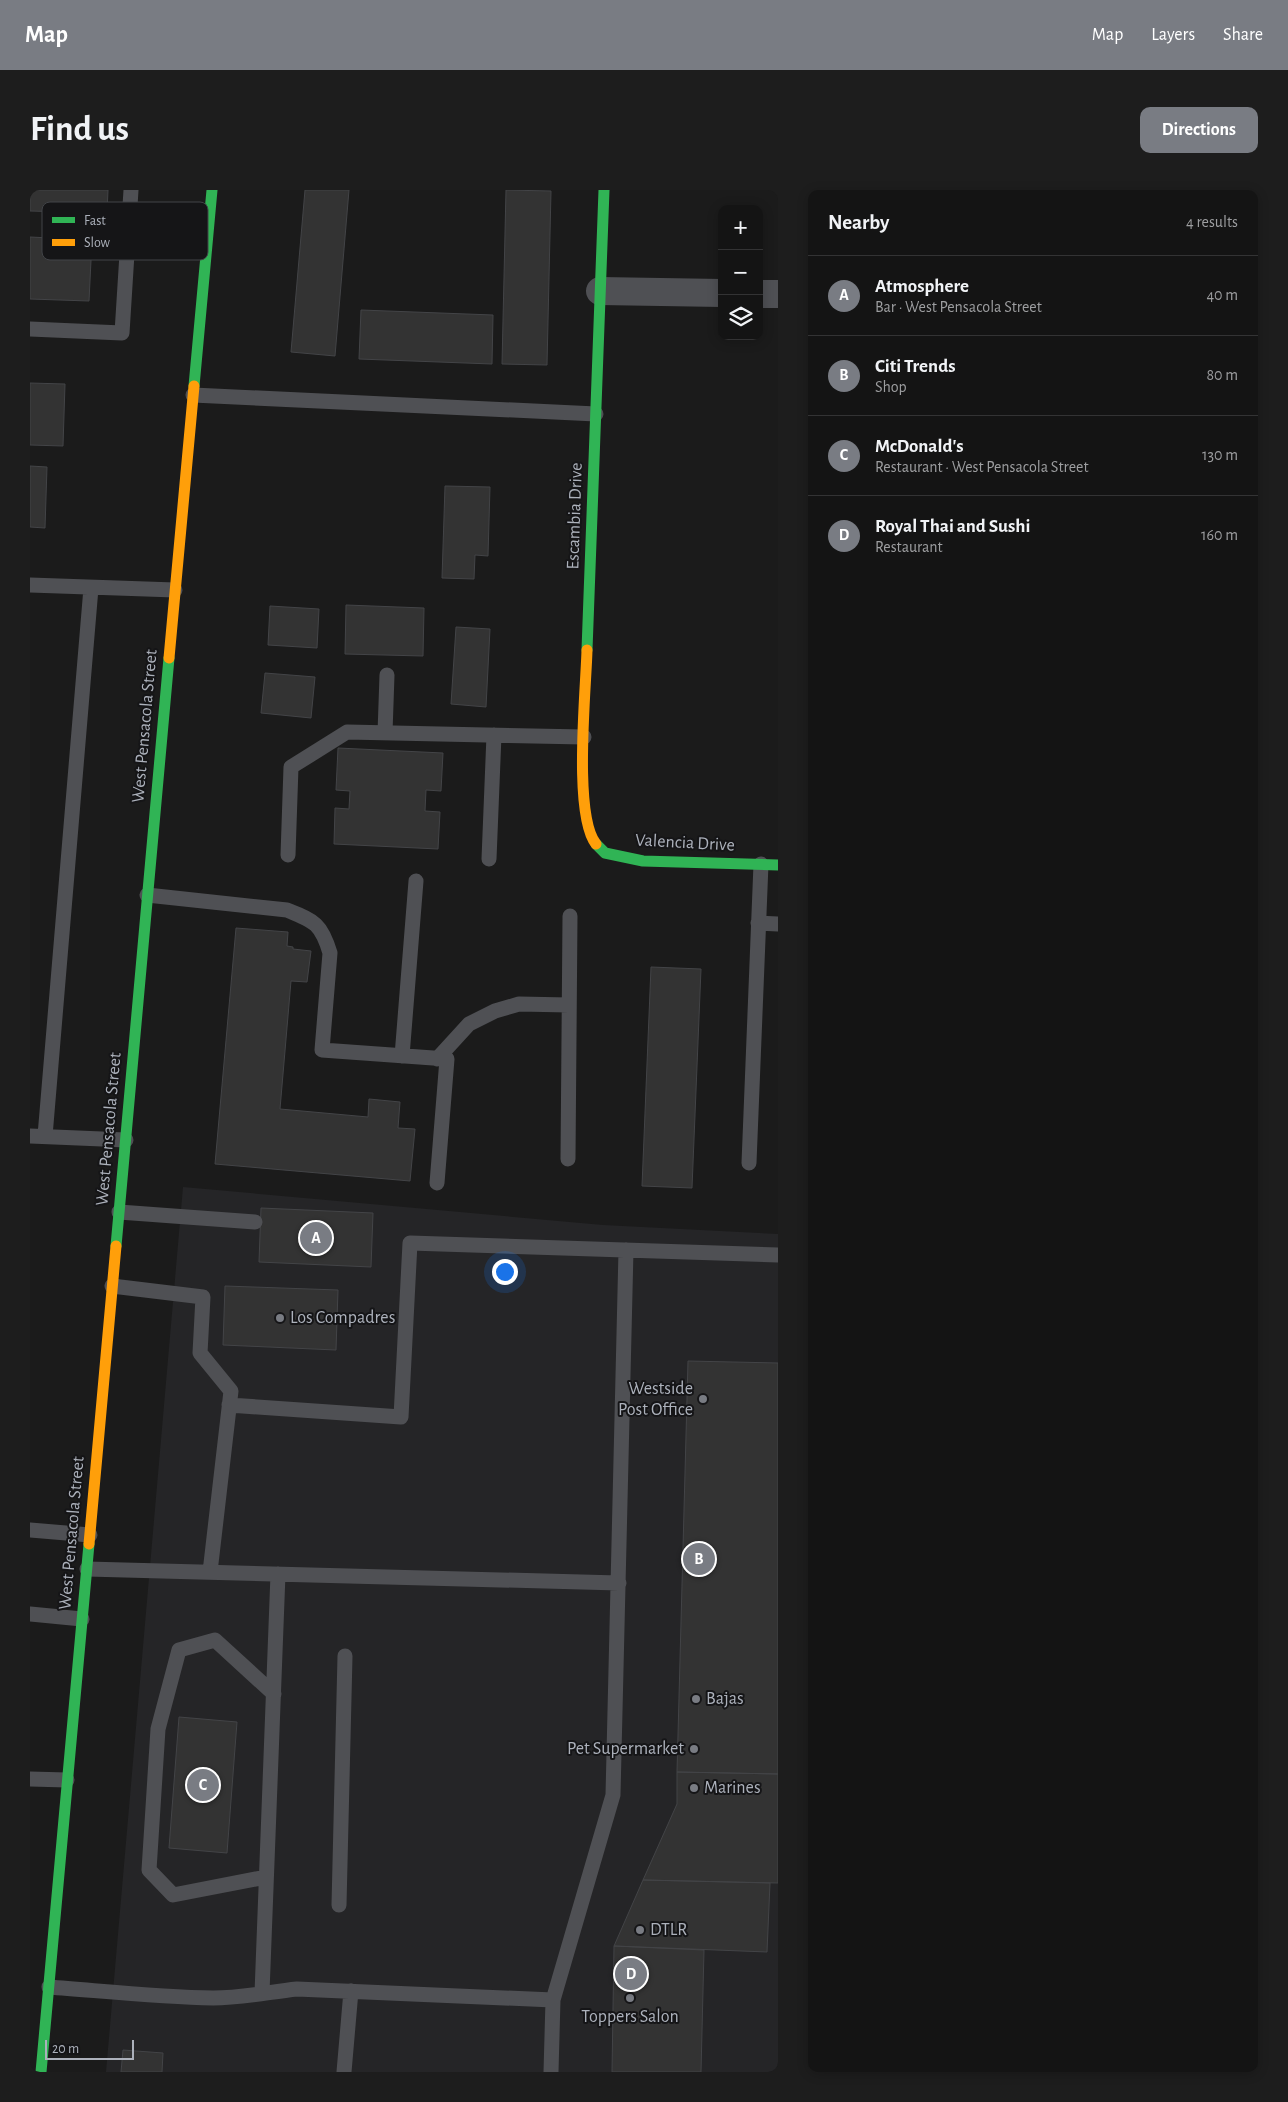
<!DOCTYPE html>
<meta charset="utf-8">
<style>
body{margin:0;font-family:"Alegreya Sans",sans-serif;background:#1d1d1d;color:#f1f3f6}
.controls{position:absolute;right:15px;top:15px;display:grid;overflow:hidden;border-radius:10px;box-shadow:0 2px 12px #0003}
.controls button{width:45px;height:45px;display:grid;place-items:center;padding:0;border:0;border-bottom:1px solid #333334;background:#141414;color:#f1f3f6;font:25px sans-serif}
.scale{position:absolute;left:15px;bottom:12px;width:89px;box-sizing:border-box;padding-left:5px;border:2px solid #acb1bb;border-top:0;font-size:14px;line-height:18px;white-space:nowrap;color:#acb1bb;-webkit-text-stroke:4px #151517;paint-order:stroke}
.you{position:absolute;left:474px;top:1081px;width:18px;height:18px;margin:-12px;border:4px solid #fff;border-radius:50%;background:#1a73e8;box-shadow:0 0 0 8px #1a73e833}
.badge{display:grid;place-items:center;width:32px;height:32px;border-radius:50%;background:#797c83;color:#fff;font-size:16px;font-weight:700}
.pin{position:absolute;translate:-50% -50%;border:2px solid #fff;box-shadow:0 1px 5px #0006}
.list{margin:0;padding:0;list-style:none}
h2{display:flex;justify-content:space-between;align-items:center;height:65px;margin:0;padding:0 20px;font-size:21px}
h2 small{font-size:16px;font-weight:400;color:#9d9ea0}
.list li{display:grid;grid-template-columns:32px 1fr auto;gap:15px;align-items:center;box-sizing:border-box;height:80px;padding:0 20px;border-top:1px solid #333334}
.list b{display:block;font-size:19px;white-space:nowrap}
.list p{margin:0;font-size:16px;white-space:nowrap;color:#9d9ea0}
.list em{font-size:16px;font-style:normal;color:#9d9ea0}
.icon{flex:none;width:28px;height:28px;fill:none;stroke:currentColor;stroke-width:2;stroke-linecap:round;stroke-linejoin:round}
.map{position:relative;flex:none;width:748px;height:1882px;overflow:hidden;border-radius:10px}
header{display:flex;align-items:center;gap:30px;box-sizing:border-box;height:70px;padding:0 25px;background:#797c83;color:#fff}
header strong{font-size:24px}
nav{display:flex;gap:28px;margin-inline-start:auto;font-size:18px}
.intro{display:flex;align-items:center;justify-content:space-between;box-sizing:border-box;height:120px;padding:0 30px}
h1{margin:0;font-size:35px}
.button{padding:12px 22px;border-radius:10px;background:#797c83;color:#fff;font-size:18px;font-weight:700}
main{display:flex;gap:30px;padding:0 30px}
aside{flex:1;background:#141414;border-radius:10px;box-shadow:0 2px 12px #0003}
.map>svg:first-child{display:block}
.built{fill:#252527}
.building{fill:#333;stroke:#434447}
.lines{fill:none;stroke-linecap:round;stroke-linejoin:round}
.lane{stroke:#4f5054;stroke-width:15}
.street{stroke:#4f5054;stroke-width:28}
.fast{stroke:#30b455;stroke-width:11}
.slow{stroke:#ff9f0a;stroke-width:11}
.poi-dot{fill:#797c83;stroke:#151517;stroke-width:2}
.labels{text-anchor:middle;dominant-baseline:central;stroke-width:4;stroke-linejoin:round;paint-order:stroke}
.street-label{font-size:18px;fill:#acb1bb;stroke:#151517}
.poi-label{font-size:18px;fill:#acb1bb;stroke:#151517;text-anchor:start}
.key{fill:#151517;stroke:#424448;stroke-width:1}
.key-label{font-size:14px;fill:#acb1bb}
</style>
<header>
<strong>Map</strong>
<nav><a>Map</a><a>Layers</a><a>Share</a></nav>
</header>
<div class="intro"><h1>Find us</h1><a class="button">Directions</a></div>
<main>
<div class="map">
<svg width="748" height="1882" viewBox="0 0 748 1882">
<rect width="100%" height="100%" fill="#1b1b1b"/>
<path class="built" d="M153,997L573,1035L748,1044V1882H76Z"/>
<path class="building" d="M0,0H78L77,23L0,21Z
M275,0H319L305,166L261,162Z
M476,0L521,1L517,175L472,174Z
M0,47L62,50L59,111L0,109Z
M331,120L463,125L462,174L329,169Z
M0,193L35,194L33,256L0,255Z
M0,276L17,277L15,338L0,337Z
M415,296L460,297L458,366L445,365L444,389L412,388Z
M316,415L394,418L393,466L315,464Z
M240,416L289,419L287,458L238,455Z
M426,437L460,439L456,517L421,514Z
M235,483L285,487L281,528L231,523Z
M308,558L413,563L411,601L396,600L395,621L410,622L408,659L304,654L305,618L319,619L320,601L306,600Z
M206,738L258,742L257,756L263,757V759L281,761L277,792L261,791L250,919L338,927L339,909L370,912L368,938L385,939L380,991L185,974Z
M621,777L671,779L662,998L612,996Z
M231,1018L343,1023L341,1077L229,1072Z
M195,1096L308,1100L306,1160L193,1155Z
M658,1171L748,1173V1584L647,1582Z
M149,1527L207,1532L197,1663L139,1658Z
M647,1582L748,1584V1693L613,1690L647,1614Z
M613,1690L740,1693L737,1762L584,1756Z
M584,1756L674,1760L671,1882H582Z
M93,1860L133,1863L132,1882H91Z"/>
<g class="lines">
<path class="lane" d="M0,139L92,143L101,0
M163,205L566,224
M0,395L145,400
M355,543L357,485
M258,665L261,577L317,542L554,547
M459,669L464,545
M117,705L257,720C284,731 291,733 300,763L292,860L417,869L407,993
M728,733L748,734
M372,866L386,691
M407,869L439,834L465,821L489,814L539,815
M0,946L96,950
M15,946L61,398
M538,969L540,726
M719,973L731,674
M89,1022L225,1032
M82,1096L173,1107L170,1163L201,1201L180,1382
M199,1215L371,1227L380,1053L748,1065
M0,1340L60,1345
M57,1379L589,1393
M0,1424L52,1429
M0,1589L37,1590
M236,1687L143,1705L119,1680L128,1539L149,1460L185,1450L244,1504
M309,1715L315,1466
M19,1797C73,1801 129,1807 183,1808C212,1808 239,1802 267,1799L523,1810
M232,1803L248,1384
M314,1882L321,1801
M521,1882L523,1810L583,1605L596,1060"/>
<path class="street" d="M570,101L692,103
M729,104H748"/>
<path class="fast" d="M164,196L182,0
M557,460L574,0
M566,654L575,663L613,671L748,675
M86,1056L139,468
M11,1882L59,1354"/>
<path class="slow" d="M557,460C556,500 543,625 566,654
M139,468L164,196
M59,1354L86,1056"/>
</g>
<g class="poi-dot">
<circle cx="250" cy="1128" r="5"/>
<circle cx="673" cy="1209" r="5"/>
<circle cx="666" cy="1509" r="5"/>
<circle cx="664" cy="1559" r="5"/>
<circle cx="664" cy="1598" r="5"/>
<circle cx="610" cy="1740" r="5"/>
<circle cx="600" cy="1808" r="5"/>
</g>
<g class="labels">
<g class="street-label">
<text transform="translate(545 326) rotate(-88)">Escambia Drive</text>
<text transform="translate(115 536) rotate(-85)">West Pensacola Street</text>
<text transform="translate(655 653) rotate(3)">Valencia Drive</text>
<text transform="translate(79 939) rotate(-85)">West Pensacola Street</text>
<text transform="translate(42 1343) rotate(-85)">West Pensacola Street</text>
</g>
<g class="poi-label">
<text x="260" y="1128">Los Compadres</text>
<text x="663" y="1199" text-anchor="end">Westside<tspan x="663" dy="21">Post Office</tspan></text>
<text x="676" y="1509">Bajas</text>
<text x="654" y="1559" text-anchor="end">Pet Supermarket</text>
<text x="674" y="1598">Marines</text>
<text x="620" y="1740">DTLR</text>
<text x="600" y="1827" text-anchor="middle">Toppers Salon</text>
</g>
</g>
<rect x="12" y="12" width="166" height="58" rx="8" class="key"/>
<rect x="22" y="27" width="23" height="6" fill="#30b455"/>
<rect x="22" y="49" width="23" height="7" fill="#ff9f0a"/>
<g class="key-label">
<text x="54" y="35">Fast</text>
<text x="54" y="57">Slow</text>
</g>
</svg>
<div class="controls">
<button>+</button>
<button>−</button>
<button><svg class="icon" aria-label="layers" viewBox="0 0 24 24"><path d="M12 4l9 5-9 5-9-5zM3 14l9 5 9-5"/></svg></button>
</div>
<div class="scale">20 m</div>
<div class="you"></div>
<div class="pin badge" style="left:286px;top:1048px">A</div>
<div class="pin badge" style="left:669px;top:1369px">B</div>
<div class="pin badge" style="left:173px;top:1595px">C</div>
<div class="pin badge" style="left:601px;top:1784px">D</div>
</div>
<aside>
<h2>Nearby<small>4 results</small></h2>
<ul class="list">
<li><span class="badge">A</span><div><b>Atmosphere</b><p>Bar · West Pensacola Street</p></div><em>40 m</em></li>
<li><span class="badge">B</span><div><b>Citi Trends</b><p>Shop</p></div><em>80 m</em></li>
<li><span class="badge">C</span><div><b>McDonald's</b><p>Restaurant · West Pensacola Street</p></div><em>130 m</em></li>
<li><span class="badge">D</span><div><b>Royal Thai and Sushi</b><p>Restaurant</p></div><em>160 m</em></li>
</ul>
</aside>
</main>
